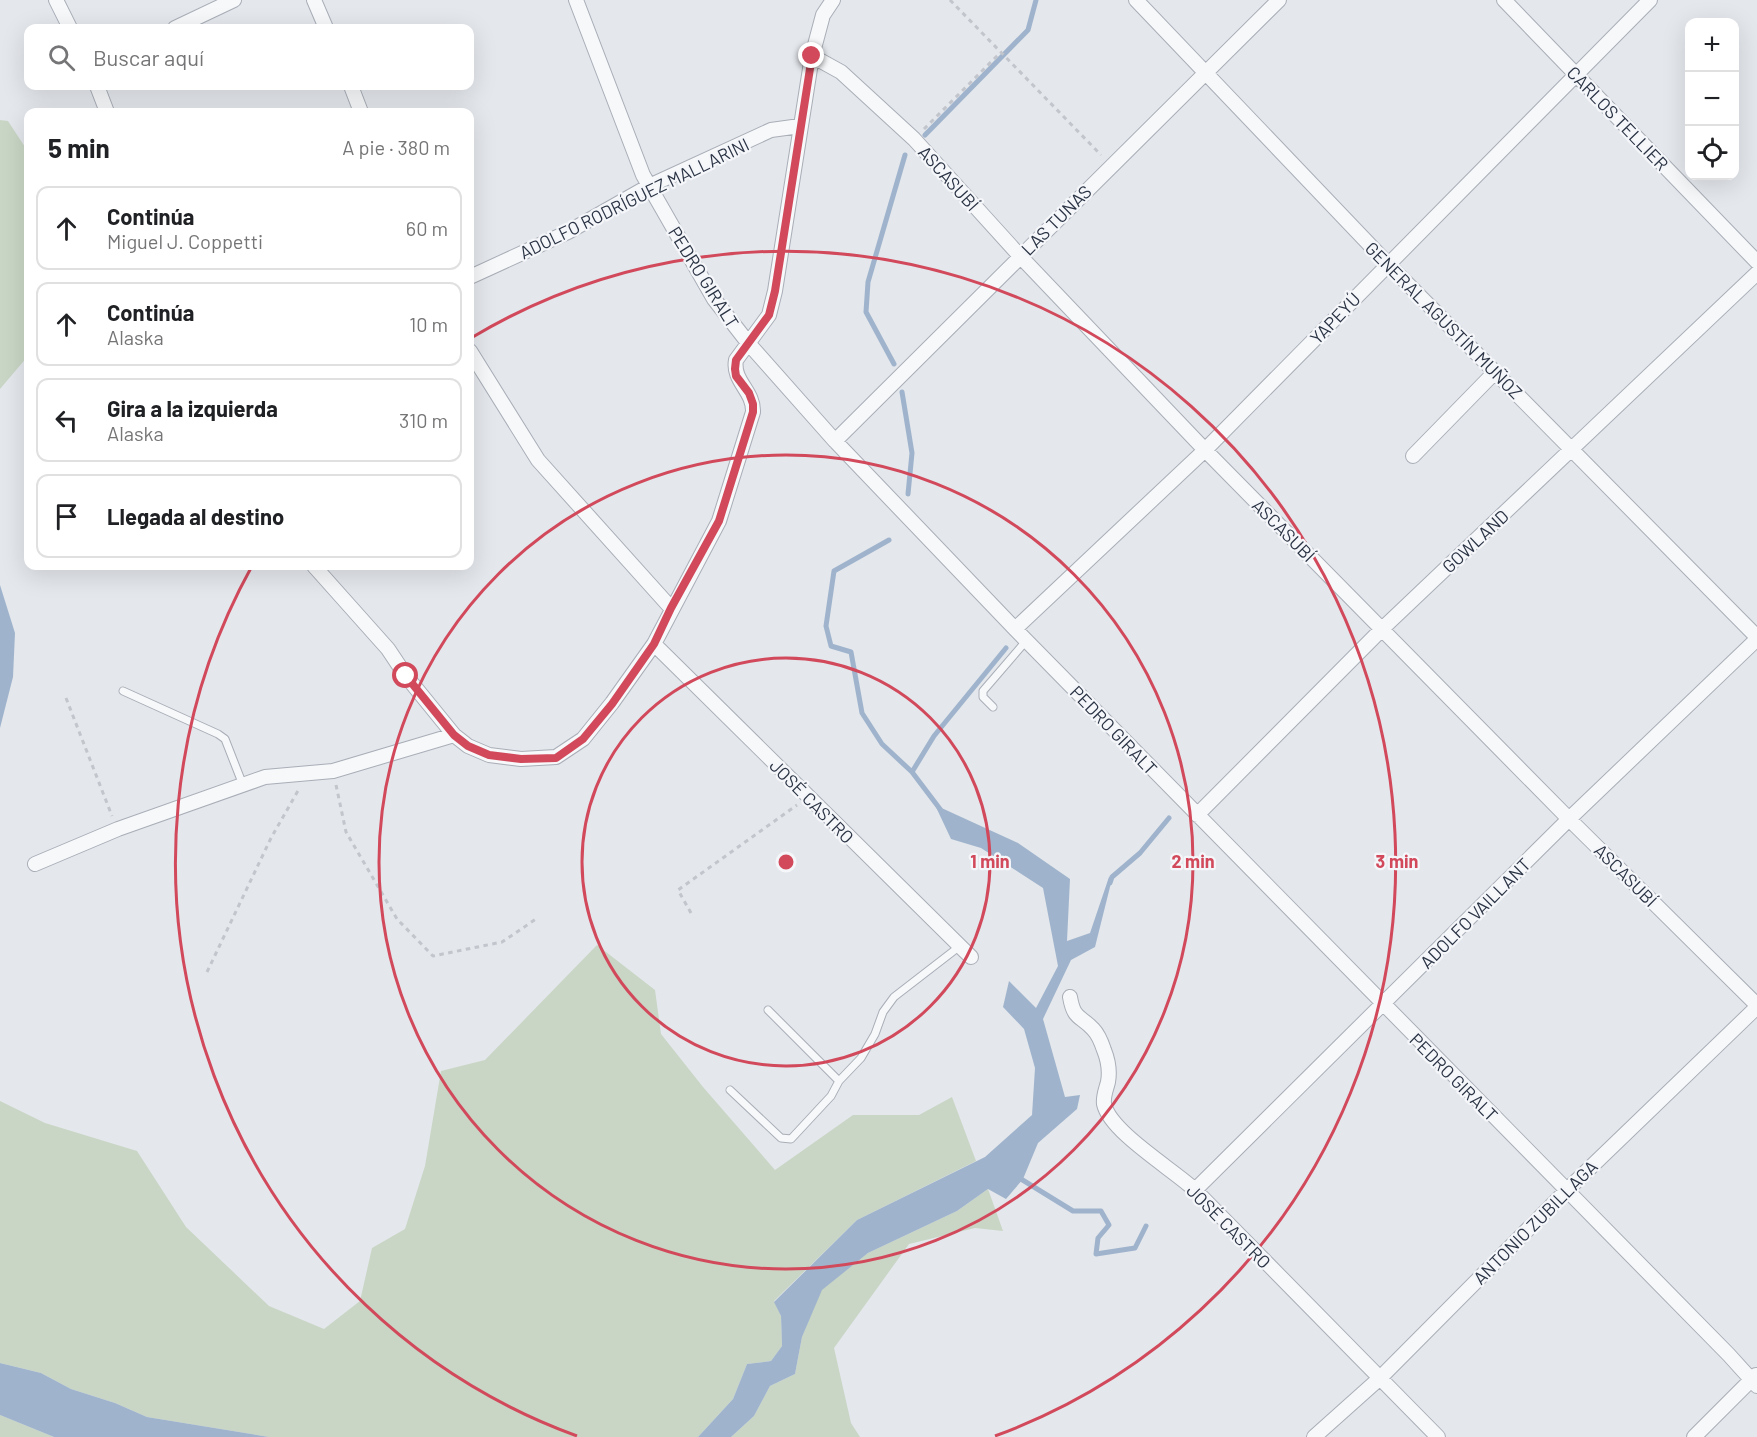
<!DOCTYPE html>
<html lang="es">
<meta charset="utf-8">
<style>
body{margin:0;font-family:Barlow,sans-serif;background:#f2f2f2;color:#202124}
.controls{position:absolute;right:18px;top:18px;display:grid;overflow:hidden;border-radius:12px;box-shadow:0 6px 24px #0002}
.controls button{width:54px;height:54px;display:grid;place-items:center;padding:0;border:0;border-bottom:2px solid #e0e0e0;background:#fff;color:#202124;font:30px sans-serif}
.stop{position:absolute;width:18px;height:18px;margin:-14px;border:4px solid #d1495b;border-radius:50%;background:#fff}
.stop.end{background:#d1495b;border-color:#fff;box-shadow:0 2px 6px #0008}
.list{margin:0;padding:0;list-style:none}
h2{display:flex;justify-content:space-between;align-items:center;height:78px;margin:0;padding:0 24px;font-size:26px}
h2 small{font-size:20px;font-weight:400;color:#757577}
.list li{display:grid;grid-template-columns:39px 1fr auto;gap:18px;align-items:center;box-sizing:border-box;height:84px;margin:0 12px 12px;padding:0 12px;border:2px solid #e0e0e0;border-radius:12px}
.list b{display:block;font-size:22px;white-space:nowrap}
.list p{margin:0;font-size:20px;white-space:nowrap;color:#757577}
.list em{font-size:20px;font-style:normal;color:#757577}
.icon{flex:none;width:33px;height:33px;fill:none;stroke:currentColor;stroke-width:2;stroke-linecap:round;stroke-linejoin:round}
.map{position:relative;flex:none;width:1757px;height:1437px;overflow:hidden}
.search{position:absolute;background:#fff;box-shadow:0 6px 24px #0002;left:24px;top:24px;width:450px;height:66px;display:flex;align-items:center;gap:15px;box-sizing:border-box;padding:0 21px;border-radius:12px;color:#757577;font-size:22px}
.panel{position:absolute;background:#fff;box-shadow:0 6px 24px #0002;left:24px;top:108px;width:450px;height:462px;border-radius:12px}
.map>svg:first-child{display:block}
.green{fill:#c9d6c5}
.water{fill:#9fb4cc}
.lines{fill:none;stroke-linecap:round;stroke-linejoin:round}
.stream{stroke:#9fb4cc;stroke-width:5}
.service-casing{stroke:#a9aeb7;stroke-width:9}
.minor-casing{stroke:#a9aeb7;stroke-width:16}
.path{stroke:#c2c5cb;stroke-width:3;stroke-dasharray:4.5 4.5;stroke-linecap:butt}
.service{stroke:#f7f8fa;stroke-width:7}
.minor{stroke:#f7f8fa;stroke-width:14}
.route{stroke:#d1495b;stroke-width:8}
.ring{fill:none;stroke:#d1495b;stroke-width:3}
.labels{text-anchor:middle;dominant-baseline:central;stroke-width:4.5;stroke-linejoin:round;paint-order:stroke}
.street-label{font-size:18px;fill:#2b3445;stroke:#f4f6f9}
.centre{fill:#d1495b;stroke:#f4f6f9;stroke-width:3}
.ring-label{font-size:18px;text-anchor:middle;font-weight:bold;fill:#d1495b;stroke:#f4f6f9;stroke-width:4.5;stroke-linejoin:round;paint-order:stroke}
</style>
<div class="map">
<svg width="1757" height="1437" viewBox="0 0 1757 1437">
<rect width="100%" height="100%" fill="#e4e7ec"/>
<path class="green" d="M0,120L8,121L25,147L28,155V356L0,389Z
M597,945L655,990L661,1034L703,1087L775,1170L853,1115H919L952,1097L976,1161L857,1220L774,1301L781,1316L782,1346L771,1361L747,1364L733,1399L698,1437H269L147,1417L115,1403L71,1389L41,1373L0,1363V1101L45,1123L137,1151L186,1227L269,1306L324,1329L360,1301L372,1248L405,1229L425,1166L441,1071L485,1060Z
M988,1189L1003,1231L975,1228L909,1244L834,1348L851,1423L860,1437H731L754,1416L770,1386L795,1374L802,1337L821,1290L868,1253L957,1211Z
M0,1415L54,1437H0Z"/>
<path class="water" d="M0,585L15,633L13,677L0,728Z
M935,805L1018,843L1070,879L1067,941L1090,933L1109,877L1112,879L1095,947L1071,960L1043,1019L1065,1097L1080,1095L1077,1109L1038,1143L1023,1179L1006,1199L988,1189L957,1211L868,1253L822,1290L802,1337L795,1374L770,1386L754,1416L731,1437H698L733,1399L747,1364L771,1361L782,1346L781,1316L774,1302L857,1220L985,1157L1032,1115L1035,1068L1024,1029L1003,1007L1009,981L1036,1008L1058,966L1043,888L981,848L951,839Z
M0,1363L41,1373L71,1389L115,1403L147,1417L269,1437H54L0,1415Z"/>
<g class="lines">
<path class="stream" d="M925,135L1028,30L1036,0
M894,364L866,312L868,282L905,155
M902,392L912,453L908,494
M889,540L834,571L826,626L831,646L851,652L862,713L882,744L912,772L940,809
M912,772L934,736L1006,648
M1110,883L1112,877L1140,853L1169,818
M1016,1176L1073,1211H1101L1109,1225L1098,1238L1096,1254L1135,1248L1146,1226"/>
<g class="service-casing">
<path id="service" d="M123,691L218,734L225,739L243,785
M993,707L983,697V691L1026,641
M768,1010L839,1081
M730,1090L781,1138L791,1139L831,1096L839,1081L861,1058L875,1034L883,1012L894,997L960,946"/>
</g>
<g class="minor-casing">
<path id="minor" d="M56,0L70,28
M314,0L326,28
M576,0L643,175L714,299L749,344L835,441L1015,629L1729,1355L1757,1386
M1136,0L1388,264L1757,637
M1504,0L1757,262
M175,28L234,0
M812,56L841,72L914,139L1020,256L1205,450L1569,819L1757,1005
M97,86L107,112
M351,86L361,112
M470,277L568,232L649,186L771,130L800,126
M470,351L538,460L671,608
M835,441L1279,0
M1413,456L1495,372
M314,566L388,649L406,676L454,735L468,746L489,755L521,759L556,757L583,739L612,703L654,644L719,521L753,412C754,391 732,381 736,360L769,315L775,291L812,56L823,15L833,0
M1015,629L1205,450L1650,0
M654,644L971,957
M1197,815L1382,629L1757,273
M35,864L118,829L265,777L333,771L454,735
M1070,997C1074,1020 1080,1015 1093,1029C1098,1034 1102,1044 1104,1050C1108,1060 1110,1071 1108,1082C1106,1090 1103,1096 1104,1104C1110,1132 1174,1170 1195,1190L1438,1437
M1195,1190L1569,819L1757,639
M1314,1437L1380,1378L1566,1191L1757,1007
M1694,1437L1756,1375"/>
</g>
<path class="path" d="M950,0L1101,155
M924,129L1000,53
M66,698L112,816
M336,785L346,832L397,919L433,956L502,942L536,919
M691,913L678,890L797,805
M207,972L271,838L299,789"/>
<use href="#service" class="service"/>
<use href="#minor" class="minor"/>
</g>
<g class="lines">
<path class="route" d="M406,676L454,735L468,746L489,755L521,759L556,758L583,739L612,704L654,644L671,608L719,521L753,412V404L749,393L736,376L735,369L736,360L769,315L775,291L812,56"/>
</g>
<g class="ring">
<circle cx="786" cy="862" r="204"/>
<circle cx="786" cy="862" r="407"/>
<path d="M577 1436A611 611 0 0 1 252 566M471 338A611 611 0 1 1 995 1436"/>
</g>
<g class="labels">
<g class="street-label">
<text transform="translate(1618 118) rotate(46)">CARLOS TELLIER</text>
<text transform="translate(949 178) rotate(48)">ASCASUBÍ</text>
<text transform="translate(634 198) rotate(-26)">ADOLFO RODRÍGUEZ MALLARINI</text>
<text transform="translate(1056 220) rotate(-45)">LAS TUNAS</text>
<text transform="translate(704 277) rotate(58)">PEDRO GIRALT</text>
<text transform="translate(1335 318) rotate(-46)">YAPEYÚ</text>
<text transform="translate(1444 320) rotate(45)">GENERAL AGUSTÍN MUÑOZ</text>
<text transform="translate(1284 530) rotate(45)">ASCASUBÍ</text>
<text transform="translate(1475 541) rotate(-43)">GOWLAND</text>
<text transform="translate(1114 730) rotate(46)">PEDRO GIRALT</text>
<text transform="translate(812 801) rotate(45)">JOSÉ CASTRO</text>
<text transform="translate(1626 875) rotate(45)">ASCASUBÍ</text>
<text transform="translate(1475 913) rotate(-45)">ADOLFO VAILLANT</text>
<text transform="translate(1454 1077) rotate(45)">PEDRO GIRALT</text>
<text transform="translate(1535 1222) rotate(-45)">ANTONIO ZUBILLAGA</text>
<text transform="translate(1229 1226) rotate(45)">JOSÉ CASTRO</text>
</g>
</g>
<circle cx="786" cy="862" r="9" class="centre"/>
<g class="ring-label">
<text x="990" y="868">1 min</text>
<text x="1193" y="868">2 min</text>
<text x="1397" y="868">3 min</text>
</g>
</svg>
<div class="controls">
<button>+</button>
<button>−</button>
<button><svg class="icon" aria-label="locate" viewBox="0 0 24 24"><circle cx="12" cy="12" r="6"/><path d="M12 2v4M12 18v4M2 12h4M18 12h4"/></svg></button>
</div>
<div class="stop" style="left:406px;top:676px"></div>
<div class="stop end" style="left:812px;top:56px"></div>
<div class="search"><svg class="icon" aria-label="search" viewBox="0 0 24 24"><circle cx="10" cy="10" r="6"/><path d="M15 15l6 6"/></svg>Buscar aquí</div>
<section class="panel">
<h2>5 min<small>A pie · 380 m</small></h2>
<ul class="list">
<li><svg class="icon" aria-label="ahead" viewBox="0 0 24 24"><path d="M12 20V5M6 11l6-6 6 6"/></svg><div><b>Continúa</b><p>Miguel J. Coppetti</p></div><em>60 m</em></li>
<li><svg class="icon" aria-label="ahead" viewBox="0 0 24 24"><path d="M12 20V5M6 11l6-6 6 6"/></svg><div><b>Continúa</b><p>Alaska</p></div><em>10 m</em></li>
<li><svg class="icon" aria-label="left" viewBox="0 0 24 24"><path d="M17 20v-9H6M10 6l-5 5 5 5"/></svg><div><b>Gira a la izquierda</b><p>Alaska</p></div><em>310 m</em></li>
<li><svg class="icon" aria-label="arrive" viewBox="0 0 24 24"><path d="M6 21V4h12l-3 4 3 4H6"/></svg><div><b>Llegada al destino</b></div></li>
</ul>
</section>
</div>
